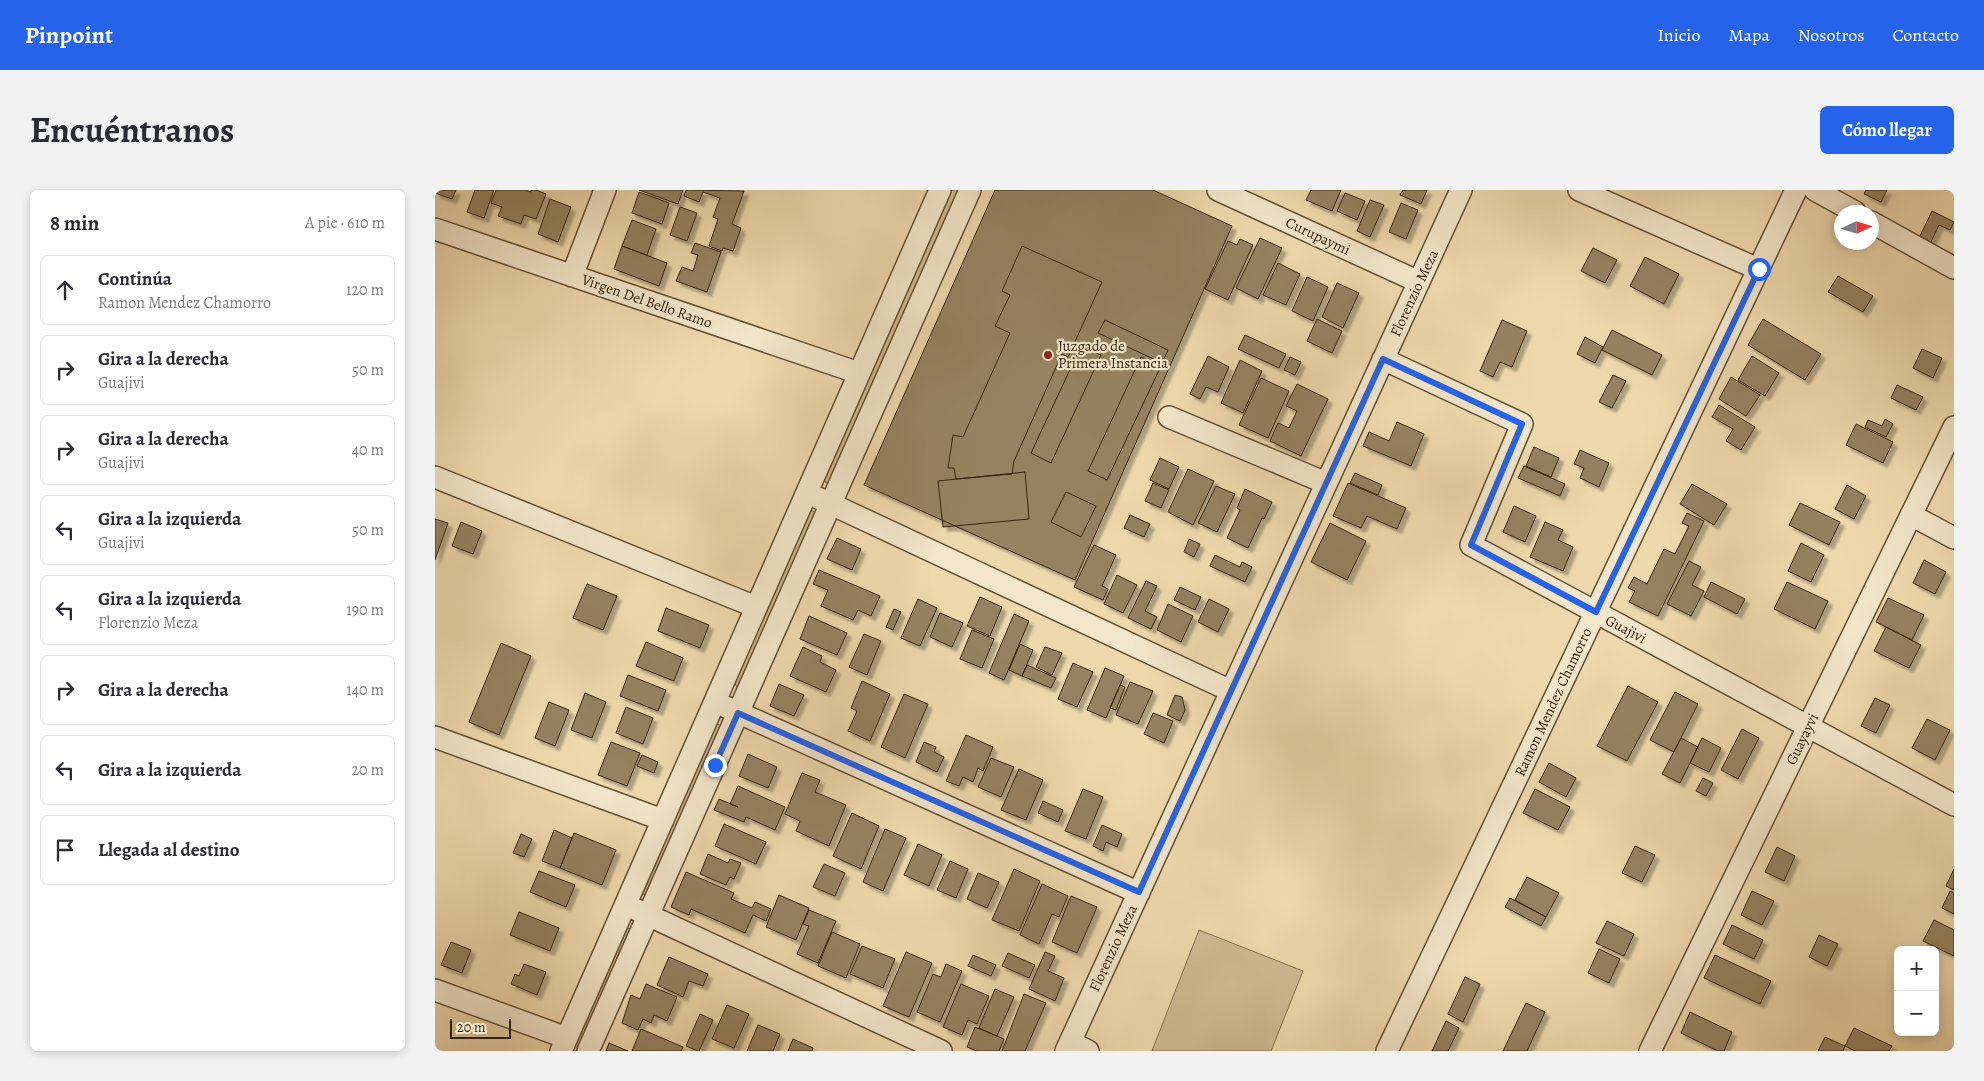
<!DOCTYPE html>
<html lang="es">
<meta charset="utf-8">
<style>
body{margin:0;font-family:Alegreya,serif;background:#f2f2f3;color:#2b2b33}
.controls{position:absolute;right:15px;bottom:15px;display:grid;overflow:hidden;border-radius:8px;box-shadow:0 2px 8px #0003}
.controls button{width:45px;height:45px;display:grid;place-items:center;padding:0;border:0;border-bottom:1px solid #e1e1e2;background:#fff;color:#2b2b33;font:25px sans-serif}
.compass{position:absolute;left:1399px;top:15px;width:45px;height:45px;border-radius:50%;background:#fff;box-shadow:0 2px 8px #0003;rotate:86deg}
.scale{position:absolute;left:15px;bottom:12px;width:61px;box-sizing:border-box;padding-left:5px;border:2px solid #36230d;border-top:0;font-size:14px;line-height:18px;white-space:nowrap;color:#36230d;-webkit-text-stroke:4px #f4e6ca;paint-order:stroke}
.stop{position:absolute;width:15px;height:15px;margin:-11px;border:4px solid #2563eb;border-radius:50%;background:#fff}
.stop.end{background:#2563eb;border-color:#fff;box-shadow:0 1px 5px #0008}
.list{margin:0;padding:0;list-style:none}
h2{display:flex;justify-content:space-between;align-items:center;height:65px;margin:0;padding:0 20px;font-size:21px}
h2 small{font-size:16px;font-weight:400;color:#7c7c81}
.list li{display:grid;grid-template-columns:32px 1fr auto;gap:15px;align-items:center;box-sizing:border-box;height:70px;margin:0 10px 10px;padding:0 10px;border:1px solid #e1e1e2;border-radius:8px}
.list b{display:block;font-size:19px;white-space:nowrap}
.list p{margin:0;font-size:16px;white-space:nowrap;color:#7c7c81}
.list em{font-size:16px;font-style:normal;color:#7c7c81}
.icon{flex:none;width:28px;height:28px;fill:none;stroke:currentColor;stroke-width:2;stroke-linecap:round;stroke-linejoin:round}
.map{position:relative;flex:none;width:1519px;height:861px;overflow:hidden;border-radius:8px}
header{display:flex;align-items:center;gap:30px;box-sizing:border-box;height:70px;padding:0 25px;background:#2563eb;color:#fff}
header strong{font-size:24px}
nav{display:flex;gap:28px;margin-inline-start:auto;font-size:18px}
.intro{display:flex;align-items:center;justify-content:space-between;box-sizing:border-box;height:120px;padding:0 30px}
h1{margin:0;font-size:35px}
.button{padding:12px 22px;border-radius:8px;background:#2563eb;color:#fff;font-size:18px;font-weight:700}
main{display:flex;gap:30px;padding:0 30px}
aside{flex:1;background:#fff;border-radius:8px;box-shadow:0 2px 8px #0003}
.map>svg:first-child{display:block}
.green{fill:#cfba92;stroke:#826e50}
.building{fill:#968260;stroke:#36230d;filter:url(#shadow)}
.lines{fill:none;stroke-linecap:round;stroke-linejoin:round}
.minor-casing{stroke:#645035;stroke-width:24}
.minor{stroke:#f4e6ca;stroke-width:21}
.route{stroke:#2563eb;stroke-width:6}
.poi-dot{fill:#8f2418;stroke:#f4e6ca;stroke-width:2}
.labels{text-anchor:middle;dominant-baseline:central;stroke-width:4.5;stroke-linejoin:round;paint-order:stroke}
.street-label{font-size:15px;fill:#36230d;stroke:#f4e6ca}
.poi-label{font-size:15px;fill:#36230d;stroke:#f4e6ca;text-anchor:start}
</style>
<header>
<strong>Pinpoint</strong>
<nav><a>Inicio</a><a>Mapa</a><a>Nosotros</a><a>Contacto</a></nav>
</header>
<div class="intro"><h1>Encuéntranos</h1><a class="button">Cómo llegar</a></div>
<main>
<aside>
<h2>8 min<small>A pie · 610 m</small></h2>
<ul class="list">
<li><svg class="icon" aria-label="ahead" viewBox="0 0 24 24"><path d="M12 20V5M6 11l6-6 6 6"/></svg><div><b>Continúa</b><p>Ramon Mendez Chamorro</p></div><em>120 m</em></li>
<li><svg class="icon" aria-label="right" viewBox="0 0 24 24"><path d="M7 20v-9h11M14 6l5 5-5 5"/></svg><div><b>Gira a la derecha</b><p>Guajivi</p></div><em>50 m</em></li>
<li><svg class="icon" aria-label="right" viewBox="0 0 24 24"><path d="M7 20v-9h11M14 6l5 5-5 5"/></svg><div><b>Gira a la derecha</b><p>Guajivi</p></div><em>40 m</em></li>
<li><svg class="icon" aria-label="left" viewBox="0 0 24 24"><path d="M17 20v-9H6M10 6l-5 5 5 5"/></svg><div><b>Gira a la izquierda</b><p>Guajivi</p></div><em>50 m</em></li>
<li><svg class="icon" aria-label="left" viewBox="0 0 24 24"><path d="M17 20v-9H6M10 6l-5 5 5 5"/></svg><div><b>Gira a la izquierda</b><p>Florenzio Meza</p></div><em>190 m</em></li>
<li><svg class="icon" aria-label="right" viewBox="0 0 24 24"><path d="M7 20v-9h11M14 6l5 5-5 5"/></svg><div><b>Gira a la derecha</b></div><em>140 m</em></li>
<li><svg class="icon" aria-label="left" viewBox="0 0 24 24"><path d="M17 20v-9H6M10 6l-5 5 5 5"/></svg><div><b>Gira a la izquierda</b></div><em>20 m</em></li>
<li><svg class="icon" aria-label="arrive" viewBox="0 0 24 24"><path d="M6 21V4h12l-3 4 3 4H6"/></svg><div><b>Llegada al destino</b></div></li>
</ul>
</aside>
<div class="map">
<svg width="1519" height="861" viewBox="0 0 1519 861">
<defs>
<filter id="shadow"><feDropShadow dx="4.5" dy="4.5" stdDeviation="1" flood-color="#0004"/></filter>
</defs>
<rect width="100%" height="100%" fill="#eed9ad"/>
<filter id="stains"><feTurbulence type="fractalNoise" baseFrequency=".004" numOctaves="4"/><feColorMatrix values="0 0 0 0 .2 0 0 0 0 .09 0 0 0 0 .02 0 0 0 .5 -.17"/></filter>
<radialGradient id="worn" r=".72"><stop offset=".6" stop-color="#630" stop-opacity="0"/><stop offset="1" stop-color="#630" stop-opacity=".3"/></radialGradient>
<path class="green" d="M517,0H525L394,293H391L389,289Z
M378,321L381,324L304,497H302L299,492L374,322Z
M283,534L287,537L212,705L208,704L280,535Z
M191,738L196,739L144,861H136Z
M764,740L868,781L836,861H717Z"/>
<path class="building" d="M0,0H21L17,9L0,3Z
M40,0H59L49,28L32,22Z
M61,0H90L96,2V0H101L111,4L101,29L89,25L86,34L63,26L67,17L56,13Z
M204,0H248L243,14Z
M251,0L309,1L297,34L306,38L298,61L288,58L287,61L274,56L283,29L278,27L285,8L268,2L264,12L249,6Z
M560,0H718L797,36L640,390L429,295Z
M876,0H906L897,21L871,10Z
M968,0H992L986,14L965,5Z
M1431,0H1452L1446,12L1429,4Z
M204,2L234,13L227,34L197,23Z
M910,3L930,11L922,30L902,21Z
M115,9L136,17L123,52L103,44Z
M935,10L949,15L935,47L922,41Z
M966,13L983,20L971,49L954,42Z
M245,17L262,23L252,51L235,45Z
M1497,21L1519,32L1515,40L1504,35L1496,52L1485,46Z
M197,30L221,39L212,65L187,56Z
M825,48L847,58L823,109L801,98Z
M805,49L818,55L793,110L770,99L793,51L802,55Z
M260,53L286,62L272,102L241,91L247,77L258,81L263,65L256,63Z
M187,56L232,73L224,96L179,79Z
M587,56L667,92L633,167L627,164L579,271L577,284L521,289L519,278H513L518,245L528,247L575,143L560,136L575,105L567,101Z
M1158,58L1182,70L1170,93L1146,81Z
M1210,67L1244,84L1229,114L1195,96Z
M843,73L865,84L851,115L828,105Z
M1403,86L1438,106L1428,122L1393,102Z
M872,87L893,97L878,131L857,121Z
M902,93L924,103L908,138L887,127Z
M882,129L907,141L897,163L872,151Z
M1328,129L1386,164L1370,190L1313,155Z
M670,130L733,160L727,173L663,143Z
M1067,130L1092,141L1077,177L1065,172L1058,187L1045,181Z
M1177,140L1227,165L1217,185L1167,160Z
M810,145L851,164L844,178L803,159Z
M1150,147L1168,157L1160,173L1142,164Z
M646,156L666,165L616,273L596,263Z
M1487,159L1507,168L1498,188L1478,178Z
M773,166L794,177L783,202L771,197L765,209L755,204Z
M1317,166L1344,183L1330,206L1303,190Z
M706,167L726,176L672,290L653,281Z
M855,167L866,172L860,185L849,180Z
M805,170L827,181L808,223L786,213Z
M1178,185L1191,191L1177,218L1164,212Z
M1296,187L1325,205L1311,226L1284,209Z
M826,188L854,201L833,248L804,235Z
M862,194L893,209L866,266L835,251L843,233L854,238L862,221L851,216Z
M1462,195L1488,207L1481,220L1456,208Z
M1284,215L1320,237L1306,260L1291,251L1298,239L1277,227Z
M1450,229L1458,234L1451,247L1430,237L1433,230L1447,236Z
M962,232L989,244L976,276L928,256L934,242L954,251Z
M1421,234L1458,252L1448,273L1411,255Z
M1099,257L1124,268L1116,287L1091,276Z
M1145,260L1174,273L1164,297L1145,288L1149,278L1139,274Z
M725,268L744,277L734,299L715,290Z
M1089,276L1130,294L1125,306L1083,288Z
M753,279L779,291L758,335L733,322Z
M590,282L594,329L508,337L503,291Z
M920,283L947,295L943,305L915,293Z
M718,293L734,300L726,318L710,311Z
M913,293L971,318L962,339L932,326L926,338L898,326Z
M1257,294L1292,314L1279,335L1245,314Z
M1412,295L1431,306L1419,329L1400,319Z
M781,296L800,304L782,342L763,333Z
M810,299L837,312L829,329L827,328L813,358L792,348L805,320L802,318Z
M631,302L661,316L646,347L616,332Z
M1365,313L1405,332L1394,355L1354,335Z
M1079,316L1101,326L1090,352L1068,342Z
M1252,323L1269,331L1223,426L1194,412L1200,401L1193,398L1199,387L1212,394L1229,359L1240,364L1254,336L1247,333Z
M695,325L715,334L709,347L689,338Z
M0,329L13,333L0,370Z
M26,332L47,341L38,364L17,356Z
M1110,332L1128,340L1123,350L1138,357L1128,381L1095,367Z
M895,333L931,351L912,390L876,372Z
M402,348L426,359L417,380L392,369Z
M754,349L765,354L759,367L749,362Z
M1366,353L1389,365L1376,392L1353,381Z
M659,355L681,365L667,396L673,399L668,410L639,397Z
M780,365L805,377L807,372L817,377L810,392L775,376Z
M1489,370L1511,382L1500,404L1478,393Z
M1254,371L1266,377L1257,395L1269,401L1256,426L1232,414Z
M384,380L445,406L436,426L423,420L418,430L386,416L393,400L378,394Z
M682,385L702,395L688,423L669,414Z
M711,391L722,396L710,421L722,427L716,439L693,428Z
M1276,392L1310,409L1302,424L1269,407Z
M1352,392L1393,411L1380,439L1339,419Z
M152,394L182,406L168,440L138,428Z
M745,397L766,407L760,420L739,410Z
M545,407L567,417L555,446L532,436Z
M1453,408L1489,425L1477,450L1441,432Z
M483,409L502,418L485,456L466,448Z
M774,409L794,419L783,442L763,432Z
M733,414L758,426L746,452L722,440Z
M231,418L274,435L265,458L223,441Z
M459,419L466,422L458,440L451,437Z
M505,423L528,433L517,457L495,447Z
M579,424L594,431L569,490L554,483Z
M374,426L412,443L402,465L365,449Z
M1451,437L1486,455L1474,478L1439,461Z
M537,440L559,449L547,478L525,469Z
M429,444L446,451L432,485L414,477Z
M211,452L248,468L239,491L201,476Z
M66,453L96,466L64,545L34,532Z
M585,454L598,460L587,486L574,480Z
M368,457L387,466L385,472L401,480L391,502L355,486Z
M610,457L627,463L617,485L601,477Z
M638,473L658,482L642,517L623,509Z
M592,475L621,488L616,498L587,486Z
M670,478L689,486L671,528L652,520Z
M193,485L231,500L223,521L185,506Z
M427,491L455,504L435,551L413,541L422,521L416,518Z
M695,492L718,501L703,534L681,525Z
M344,494L369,505L359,526L335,516Z
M685,495L690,497L681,520L675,518Z
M1193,496L1223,512L1192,571L1162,556Z
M1240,502L1263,514L1239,562L1215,550Z
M150,503L171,512L157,548L136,540Z
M469,504L493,514L470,568L446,557Z
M740,505L747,507L750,520L745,531L732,525Z
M1440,508L1455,515L1441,543L1426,536Z
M114,512L134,520L120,556L100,548Z
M191,517L218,528L208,554L181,543Z
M718,523L738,531L729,553L709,544Z
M1492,529L1515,540L1500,570L1477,558Z
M1307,539L1324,548L1303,589L1286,580Z
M531,545L558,557L548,581L543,578L538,592L528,587L524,596L511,591Z
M1246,548L1263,557L1245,593L1227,584Z
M1267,548L1286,558L1274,582L1255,573Z
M176,552L205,563L192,596L163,585Z
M489,552L501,557L499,562L509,567L502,582L481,572Z
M313,564L342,577L333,598L304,586Z
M207,565L223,572L219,583L202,576Z
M556,568L579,577L566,607L543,597Z
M1114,573L1141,588L1131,607L1104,592Z
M584,579L608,590L591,630L566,620Z
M367,583L385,590L380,602L411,615L394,656L361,641L365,631L350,624Z
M1268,588L1278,593L1271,606L1261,601Z
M303,596L350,617L340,640L311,627L309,632L279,620L284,609L303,617L295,614Z
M648,599L668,607L651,649L630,641Z
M1100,599L1135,617L1123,640L1088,623Z
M608,611L628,620L623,632L603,623Z
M417,623L444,636L426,679L398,666Z
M289,634L331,652L321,674L280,656Z
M667,635L687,644L682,657L671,652L668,661L658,656Z
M450,639L471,648L448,701L428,692Z
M119,640L137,648L125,678L107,671Z
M139,643L181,660L167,695L125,678Z
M86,644L97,649L89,667L78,663Z
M483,654L507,665L494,696L469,685Z
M1200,656L1220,665L1207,692L1187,683Z
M1342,657L1360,666L1349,691L1330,682Z
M273,664L293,673L295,669L306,673L299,689L295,687L291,695L265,684Z
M515,671L533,679L521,708L502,700Z
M389,674L410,683L400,706L378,697Z
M579,679L605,691L584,741L557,730Z
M1519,679V700L1511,696Z
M104,681L140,695L131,717L95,702Z
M251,682L299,703L296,709L317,718L320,712L336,719L331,731L318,725L310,743L256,719L254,725L236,717Z
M543,683L564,692L552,718L532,709Z
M1092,687L1124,703L1111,727L1080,710Z
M607,694L633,706L624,727L617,724L604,754L585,745Z
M1317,701L1339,711L1327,735L1306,725Z
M1515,701L1519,703V724L1507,718Z
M344,705L374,718L361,750L331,737Z
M636,706L662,717L642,763L617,752Z
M1075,708L1111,727L1106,736L1070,717Z
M374,720L401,731L383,773L362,764L374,736L368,734Z
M84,722L124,738L115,761L75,745Z
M1499,730L1519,740V766L1488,751Z
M1172,731L1199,744L1189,766L1161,753Z
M1297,735L1328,750L1319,769L1288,754Z
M397,742L425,754L411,788L383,776Z
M1384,745L1403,754L1392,776L1374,767Z
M16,752L36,760L27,783L6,775Z
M427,756L460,769L448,798L415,784Z
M1164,759L1185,769L1174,793L1153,783Z
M471,762L497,773L474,827L448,816Z
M610,762L620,766L613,781L629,788L620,811L594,799Z
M573,763L600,775L594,788L567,776Z
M538,765L561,775L556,786L533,776Z
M1280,765L1336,791L1325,814L1269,788Z
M234,767L273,784L268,796L254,791L248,807L222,795Z
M89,774L111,782L102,805L76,794L80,784L84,786Z
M511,774L527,781L505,832L482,822L498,784L506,787Z
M1030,787L1045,794L1028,832L1013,824Z
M211,794L242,807L232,831L219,825L216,833L208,829L203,840L187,833L196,805L205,809Z
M526,794L554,806L542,834L533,830L527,845L508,837Z
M560,799L579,807L562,846L544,838Z
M589,804L611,813L590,861H567Z
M1091,813L1110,822L1092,861H1068Z
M292,815L314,824L299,858L277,849Z
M1255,822L1297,842L1289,861H1283L1246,843Z
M265,824L278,830L264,861H263L251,856Z
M1011,831L1024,838L1013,861H997Z
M323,835L345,844L338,861H312Z
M540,837L569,849L564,861H542L532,857Z
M1419,838L1457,856L1454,861H1420L1410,856Z
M206,839L248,857L246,861H197Z
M1390,847L1410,856L1408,861H1383Z
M358,849L378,858L377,861H353Z
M174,853L193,861H171Z"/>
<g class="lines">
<g class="minor-casing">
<path id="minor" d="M783,0L984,92
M1144,0L1323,79
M1380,0L1420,22
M1436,32L1519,78
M0,39L424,183
M137,86L170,0
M948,169L1087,234L1036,355L1519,615
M734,227L891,293
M0,287L321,417
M383,308L796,501
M1476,325L1519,348
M291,517L704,703
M0,547L228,630
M202,720L506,861
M0,800L132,848
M635,852L653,861
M126,861L505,0
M153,861L535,0
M631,861L1026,0
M952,861L1361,0
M1215,861L1519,237"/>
</g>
<use href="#minor" class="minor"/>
</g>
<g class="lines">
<path class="route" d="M280,575L303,523L704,702L948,169L1087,234L1036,355L1161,422L1324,79"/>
</g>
<circle class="poi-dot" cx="613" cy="165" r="5"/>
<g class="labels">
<g class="street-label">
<text transform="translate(883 46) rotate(25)">Curupaymi</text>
<text transform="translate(979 103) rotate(-65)">Florenzio Meza</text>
<text transform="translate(212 111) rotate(19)">Virgen Del Bello Ramo</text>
<text transform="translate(1191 439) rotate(28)">Guajivi</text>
<text transform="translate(1118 512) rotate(-65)">Ramon Mendez Chamorro</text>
<text transform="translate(1367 549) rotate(-64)">Guayayvi</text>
<text transform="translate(678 758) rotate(-65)">Florenzio Meza</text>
</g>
<g class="poi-label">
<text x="623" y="156">Juzgado de<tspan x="623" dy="17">Primera Instancia</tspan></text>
</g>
</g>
<rect width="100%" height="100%" filter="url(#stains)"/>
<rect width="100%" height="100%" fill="url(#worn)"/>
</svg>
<div class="controls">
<button>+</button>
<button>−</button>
</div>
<svg class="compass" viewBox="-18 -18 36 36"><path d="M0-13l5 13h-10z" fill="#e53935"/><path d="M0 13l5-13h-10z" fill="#7c7c81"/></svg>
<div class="scale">20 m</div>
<div class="stop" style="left:1324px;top:79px"></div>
<div class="stop end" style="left:280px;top:575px"></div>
</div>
</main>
